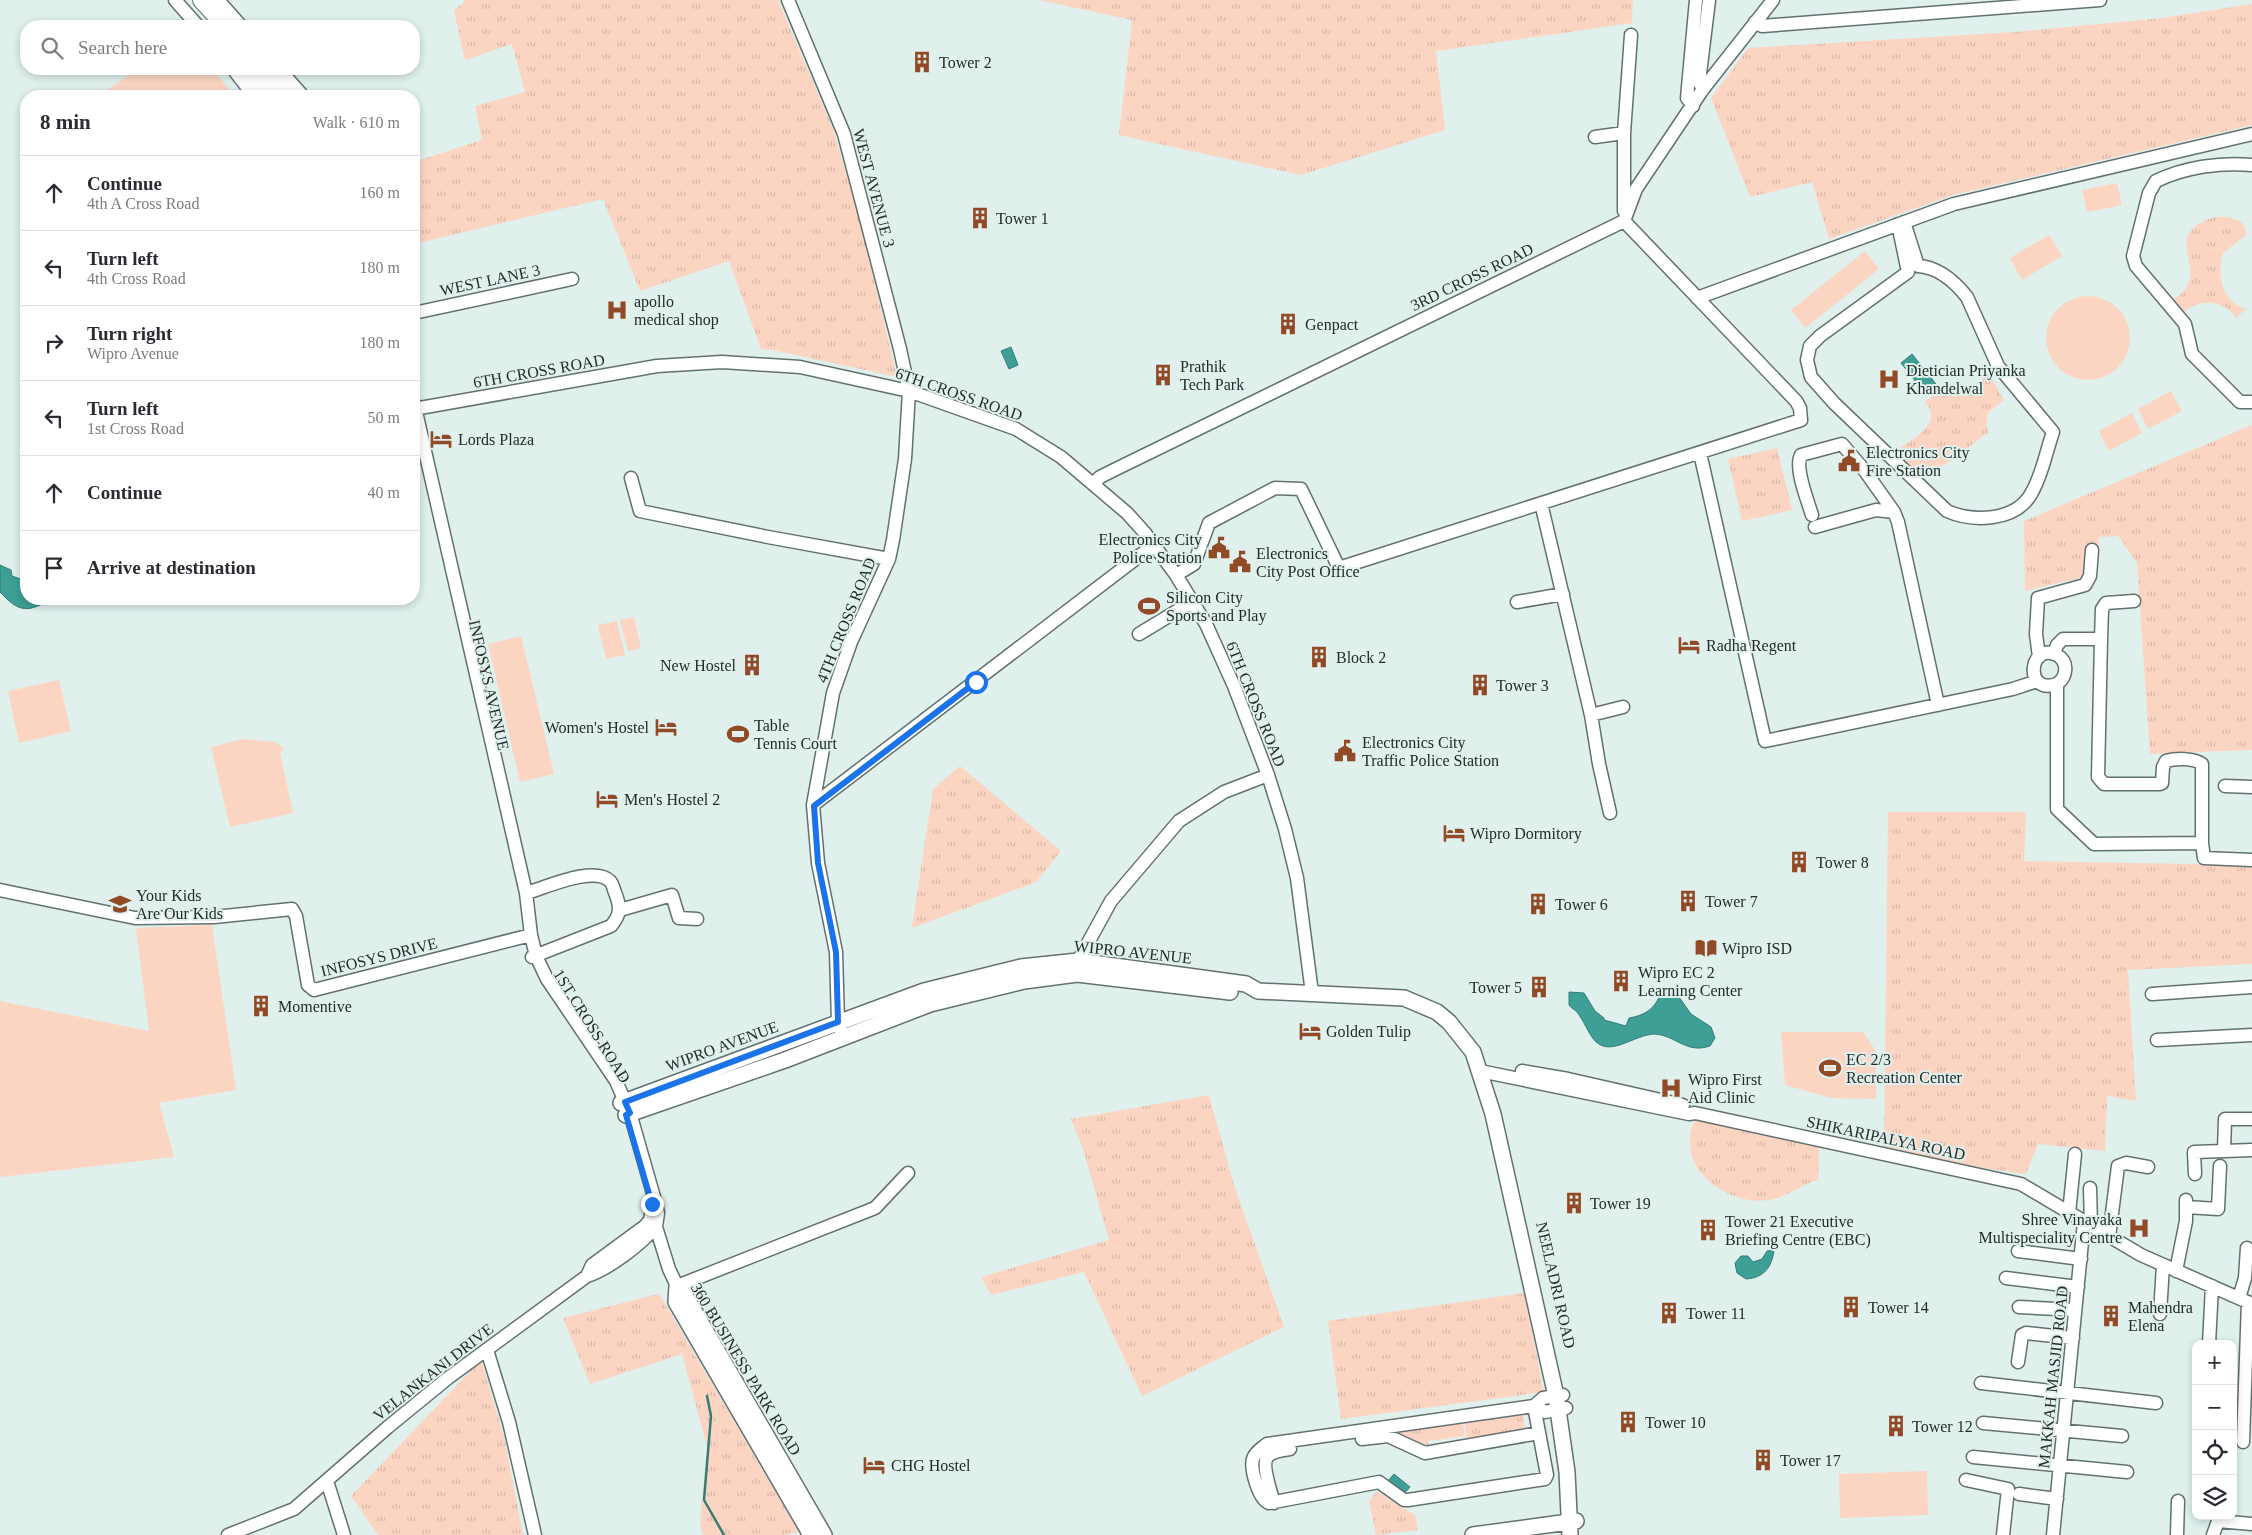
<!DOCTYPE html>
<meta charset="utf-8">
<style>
body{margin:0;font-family:Georgia,serif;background:#f7f7f7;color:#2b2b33}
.controls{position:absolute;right:15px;bottom:15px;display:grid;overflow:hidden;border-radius:10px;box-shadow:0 2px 8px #0003}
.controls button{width:45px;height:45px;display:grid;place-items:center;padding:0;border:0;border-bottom:1px solid #e1e1e2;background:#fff;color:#2b2b33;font:25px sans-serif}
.stop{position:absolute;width:15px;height:15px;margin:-11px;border:4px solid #1a73e8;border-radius:50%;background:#fff}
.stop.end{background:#1a73e8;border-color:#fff;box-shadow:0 1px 5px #0008}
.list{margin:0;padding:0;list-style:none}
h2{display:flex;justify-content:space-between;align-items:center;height:65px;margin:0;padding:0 20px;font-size:21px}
h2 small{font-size:16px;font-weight:400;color:#7c7c81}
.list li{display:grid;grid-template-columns:32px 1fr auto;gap:15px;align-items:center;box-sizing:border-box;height:75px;padding:0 20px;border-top:1px solid #e1e1e2}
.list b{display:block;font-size:19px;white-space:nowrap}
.list p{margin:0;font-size:16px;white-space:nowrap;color:#7c7c81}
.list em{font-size:16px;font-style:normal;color:#7c7c81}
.icon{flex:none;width:28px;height:28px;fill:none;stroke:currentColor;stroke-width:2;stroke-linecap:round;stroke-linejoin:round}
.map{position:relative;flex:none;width:2252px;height:1535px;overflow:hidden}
.search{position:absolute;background:#fff;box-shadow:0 2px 8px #0003;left:20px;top:20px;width:400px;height:55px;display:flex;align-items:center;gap:12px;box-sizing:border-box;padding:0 18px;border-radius:20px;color:#7c7c81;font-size:19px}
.panel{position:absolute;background:#fff;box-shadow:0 2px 8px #0003;left:20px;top:90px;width:400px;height:515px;border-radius:20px}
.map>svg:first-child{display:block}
.grass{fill:url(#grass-tufts)}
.garden{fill:#fcd5c2}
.water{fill:#3d9f95;stroke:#367c75}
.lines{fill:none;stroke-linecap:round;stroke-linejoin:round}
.stream{stroke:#367c75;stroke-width:2.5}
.minor-casing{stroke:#62716f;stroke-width:15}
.major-casing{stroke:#62716f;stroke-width:18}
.highway-casing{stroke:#62716f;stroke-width:20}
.minor{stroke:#fff;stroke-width:12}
.major{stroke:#fff;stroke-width:15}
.highway{stroke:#fff;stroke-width:18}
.route{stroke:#1a73e8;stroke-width:6}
.labels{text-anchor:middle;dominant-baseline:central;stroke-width:4;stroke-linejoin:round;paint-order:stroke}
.poi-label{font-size:16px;fill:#252b2a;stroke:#dff0ed;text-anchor:start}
.street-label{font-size:16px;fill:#252b2a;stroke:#dff0ed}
</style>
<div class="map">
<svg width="2252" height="1535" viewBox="0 0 2252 1535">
<defs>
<pattern id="grass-tufts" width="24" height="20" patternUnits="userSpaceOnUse" patternTransform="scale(1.25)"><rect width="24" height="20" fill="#fcd5c2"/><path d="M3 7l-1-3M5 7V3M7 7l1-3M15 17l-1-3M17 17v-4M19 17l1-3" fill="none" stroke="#d8b7a7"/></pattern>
</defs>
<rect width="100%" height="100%" fill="#dff0ed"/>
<path class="grass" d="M466,0H778L833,129L859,216L897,377L773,350L761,349L729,261L640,291L603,199L414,244V162L482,140L475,106L525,92L512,44L465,60L454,11Z
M1039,0H1633L1632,23L1436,51L1445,130L1301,175L1119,135L1132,20Z
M2252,4V125L1953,195L1829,239L1812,182L1750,197L1711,98L1748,48L2016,32L2162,18Z
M2214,217C2226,216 2248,218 2246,235L2223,253C2217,275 2221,301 2246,309L2236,318C2224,299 2197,298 2182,314L2171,301C2220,274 2153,237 2214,217Z
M1988,371L2004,400L1988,413L1986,424L1989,432L1946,464L1916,474L1897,450C1913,439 1944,424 1925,402L1944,386L1960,393L1973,391Z
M2252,425V750L2150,754L2137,563L2118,536L2099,537L2097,574L2025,591L2024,521Z
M1777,448L1792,510L1742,521L1728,459Z
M960,766L1061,851L1036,882L912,928L933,789Z
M1888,812H2026L2024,861L2252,865V964L2128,970L2136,1101L2107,1096L2105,1151L2038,1144L2026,1174L1884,1154Z
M1209,1095L1234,1185L1284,1327L1142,1396L1084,1272L991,1295L981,1277L1109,1240L1083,1149L1071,1119Z
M1697,1113L1822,1141L1819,1149L1818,1180C1800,1185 1787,1197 1769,1200C1733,1206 1685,1176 1690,1136C1691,1128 1695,1120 1697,1113Z
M1524,1293L1544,1392L1341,1419L1328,1321Z
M658,1294L663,1300L799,1532L784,1535H703L700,1525L707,1446L682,1354L590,1384L563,1318Z
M481,1360L504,1437L523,1535H378L351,1496Z
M1522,1410L1526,1434L1468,1443L1464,1419Z
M1426,1424L1429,1450L1388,1430Z
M1377,1491L1415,1515L1418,1530L1376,1535L1369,1501Z"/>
<path class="garden" d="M137,69H213L234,96H99Z
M2117,183L2122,205L2087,212L2082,190Z
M2049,235L2062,256L2022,280L2010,258Z
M1865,251L1879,269L1805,328L1791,310Z
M2046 338a42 42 0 1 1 84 0a42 42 0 1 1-84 0Z
M2171,391L2182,411L2148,429L2138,409Z
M2132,413L2142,433L2109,451L2099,431Z
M634,617L641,648L628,651L620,620Z
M617,621L625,655L606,659L598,625Z
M521,636L554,774L520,782L488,644Z
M59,680L71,731L19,743L8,691Z
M242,739L275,742L284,748L280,753L293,813L230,827L211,747Z
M212,925L236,1090L159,1103L174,1157L0,1177V1001L149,1031L136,928Z
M1781,1032H1863L1876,1051V1099L1831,1098L1785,1085Z
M1462,1419L1465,1436L1428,1441L1426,1424Z
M1927,1471L1928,1515L1840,1518L1839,1474Z"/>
<path class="water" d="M1011,347L1018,365L1009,369L1001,351Z
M1912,354L1936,384L1925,393L1901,363Z
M0,565L11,570L12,576L26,581V599H48V601C25,614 17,610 0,592Z
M1662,989L1674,990L1691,1014L1711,1027L1715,1038L1710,1046C1686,1054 1677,1036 1655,1034C1645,1034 1634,1040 1625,1043C1592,1057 1591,1030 1577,1012C1574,1009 1571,1008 1569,1005V992L1584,993L1595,1011L1604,1018V1020L1626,1026L1629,1018C1647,1015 1657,1007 1662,989Z
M1774,1250C1772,1267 1764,1278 1746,1279L1737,1273L1735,1263L1741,1256H1748L1753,1262L1762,1259L1767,1251Z
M1394,1474L1410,1487L1403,1495L1387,1482Z"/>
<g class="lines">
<path class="stream" d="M707,1396L711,1416L704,1500L724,1535"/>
<g class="minor-casing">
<path id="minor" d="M175,0L198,26
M218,0L241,26
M788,0L844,134L900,349L909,391L905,459L893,540L889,559L851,642L833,693L813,805L818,863L836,952L838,1022L841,1031
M1755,22L1762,26L2100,0
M233,69L254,96
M279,69L303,96
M1703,89L1699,82L1709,0
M1693,106L1687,98L1696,0
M1595,137L1624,133
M2252,165C2221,162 2185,167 2156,181L2149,193L2133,256L2136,266L2185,324L2192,354L2240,402H2252
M1624,211V133L1631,35
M1624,221L1636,189L1703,89L1773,0
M1898,224L1908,272L1820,336L1810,346L1807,360L1811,377L1834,403L1947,511C1972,522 2015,522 2031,494C2042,476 2046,452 2053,432L1998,366L1967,297C1955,282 1939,267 1918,266L1904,222
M1697,298L1954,204L2252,134
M414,313L572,279
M414,403L526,893L531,935L536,956L547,979L616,1081L630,1113L656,1204L658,1213L656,1227L669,1269L677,1286L875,1208L908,1173
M414,409L657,366L722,362L800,367L909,391L1016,429L1061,457L1127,513L1145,533L1176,575L1206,624L1234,686L1268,775L1285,829L1297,878L1312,993
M1700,453L1765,741L2013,689L2037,681
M631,478L640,511L768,537L889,559
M1094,483L1100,477L1118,468L1624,221
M1541,503L1591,715L1599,764L1610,813
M1812,515C1808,501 1794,468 1801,455L1842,444L1865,471L1894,512
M1815,527L1876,510L1894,512L1898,522L1938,705
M1176,575L1194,564L1209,523L1275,488L1301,489L1339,568L1801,420L1800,408L1796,401L1624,221
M1517,602L1563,594
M1139,634L1192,602
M2101,639L2102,609L2106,603L2134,601
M2054,654L2057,645L2063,639H2101L2098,777L2104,784H2160L2162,783L2163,767L2166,761C2176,758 2194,758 2202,764V843
M2039,657L2036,634L2038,598L2085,585L2090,576L2092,550
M2057,684C2023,696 2029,641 2057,655C2069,662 2067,677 2057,684V809L2094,844L2202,843L2204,858L2252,860
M1591,715L1623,707
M2225,786L2252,787
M813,805L1155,544
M0,890L135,918L214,917L292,909L296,916L308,985L314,990L531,935
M526,893C545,888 594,865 610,881C613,884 614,891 616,895C621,909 620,915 611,926L532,957
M620,910L672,895L679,918L697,919
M1077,969L1078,961L1111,901L1179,821L1224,792L1268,775
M2152,994L2252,987
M2157,1040L2252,1035
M1480,1071L1689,1114L1695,1113L2021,1184L2141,1255L2252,1304
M1522,1071L1568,1079L1683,1105
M2224,1151L2252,1150
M2195,1174L2194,1152L2224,1151L2225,1119H2252
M2090,1188L2091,1226
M2186,1207L2218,1209L2220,1166
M2069,1213L2075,1154
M2109,1237L2118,1166L2126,1163L2148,1167
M2018,1251L2081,1259
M2176,1271L2186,1221V1200
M587,1276L592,1265L645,1226L650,1220L652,1209
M2006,1278L2078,1287
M2239,1298L2245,1278L2247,1248
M2019,1307L2075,1310
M2160,1314L2163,1265
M2209,1344L2212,1286
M487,1350L509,1422L535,1535
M2018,1362L2022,1335L2026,1333L2073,1338
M1981,1383L2156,1403
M1534,1406L1547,1475L1545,1479L1408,1500H1404L1379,1482L1269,1503C1259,1500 1250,1469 1253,1459C1255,1452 1262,1448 1267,1444L1534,1406L1543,1398L1563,1395
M1534,1406L1545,1412L1566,1408
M1983,1423L2122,1436
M1362,1439L1388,1436L1425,1453L1539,1433
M2243,1442L2248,1302
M1973,1457L2127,1472
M1966,1480L2008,1489L2003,1535
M327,1481L344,1535
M2019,1494L2057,1499
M1274,1503C1271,1493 1261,1463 1268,1456C1273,1451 1283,1450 1290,1449
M228,1535L294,1509L388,1427L448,1378L587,1276C607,1270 642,1244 655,1227
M2053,1535L2084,1222
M2177,1535L2178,1501
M2213,1535L2218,1521L2252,1524"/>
</g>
<g class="major-casing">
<path id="major" d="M621,1103L924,991L1021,967L1078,961L1246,984L1258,991L1404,998L1437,1012L1449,1022L1473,1052L1493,1114L1556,1396L1567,1472L1570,1535
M626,1115L785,1060L930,1004L1024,981L1077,974L1230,992
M677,1286L686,1297L824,1535
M677,1286L676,1302L811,1535
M1473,1535L1576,1521"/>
</g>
<g class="highway-casing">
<path id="highway" d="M202,0L226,26
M248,69L267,96
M264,69L285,96"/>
</g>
<use href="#minor" class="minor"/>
<use href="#major" class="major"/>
<use href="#highway" class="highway"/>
</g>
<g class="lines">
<path class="route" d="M652,1204L626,1115L630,1113L625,1102L838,1022L836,952L818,863L814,806L976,682"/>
</g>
<defs>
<g id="building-bare" transform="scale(1.725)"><path d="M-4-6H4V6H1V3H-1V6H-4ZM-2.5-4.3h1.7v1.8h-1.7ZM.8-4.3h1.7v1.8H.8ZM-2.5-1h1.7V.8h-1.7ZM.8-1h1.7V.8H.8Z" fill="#914a25" stroke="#dff0ed" stroke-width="2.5" paint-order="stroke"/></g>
<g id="hospital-bare" transform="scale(1.725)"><path d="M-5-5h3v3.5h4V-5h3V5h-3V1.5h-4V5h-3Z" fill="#914a25" stroke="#dff0ed" stroke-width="2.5" paint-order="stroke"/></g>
<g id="hotel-bare" transform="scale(1.725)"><path d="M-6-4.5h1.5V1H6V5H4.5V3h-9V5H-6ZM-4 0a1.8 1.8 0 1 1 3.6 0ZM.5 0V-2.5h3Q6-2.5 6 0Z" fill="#914a25" stroke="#dff0ed" stroke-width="2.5" paint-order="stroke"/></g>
<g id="civic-bare" transform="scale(1.725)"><path d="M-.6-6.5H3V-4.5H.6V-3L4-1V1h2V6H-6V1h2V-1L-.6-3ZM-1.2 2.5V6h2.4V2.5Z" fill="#914a25" stroke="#dff0ed" stroke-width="2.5" paint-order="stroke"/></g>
<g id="stadium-bare" transform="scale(1.725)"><path d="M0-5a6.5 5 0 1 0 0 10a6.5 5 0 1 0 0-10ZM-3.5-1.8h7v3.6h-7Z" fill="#914a25" stroke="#dff0ed" stroke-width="2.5" paint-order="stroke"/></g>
<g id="school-bare" transform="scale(1.725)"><path d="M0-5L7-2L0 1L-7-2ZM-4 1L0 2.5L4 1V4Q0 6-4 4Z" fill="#914a25" stroke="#dff0ed" stroke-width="2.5" paint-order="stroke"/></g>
<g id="library-bare" transform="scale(1.725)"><path d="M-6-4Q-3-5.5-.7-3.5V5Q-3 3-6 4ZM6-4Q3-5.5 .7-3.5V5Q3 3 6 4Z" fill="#914a25" stroke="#dff0ed" stroke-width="2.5" paint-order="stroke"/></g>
</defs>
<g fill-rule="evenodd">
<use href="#building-bare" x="922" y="62"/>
<use href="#building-bare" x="980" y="218"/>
<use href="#hospital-bare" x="617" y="310"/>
<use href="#building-bare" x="1288" y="324"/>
<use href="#building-bare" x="1163" y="375"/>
<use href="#hospital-bare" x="1889" y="379"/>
<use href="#hotel-bare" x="441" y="439"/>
<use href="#civic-bare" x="1849" y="461"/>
<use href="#civic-bare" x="1219" y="548"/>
<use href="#civic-bare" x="1240" y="562"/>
<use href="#stadium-bare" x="1149" y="606"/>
<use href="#hotel-bare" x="1689" y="645"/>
<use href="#building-bare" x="1319" y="657"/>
<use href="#building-bare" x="752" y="665"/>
<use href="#building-bare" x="1480" y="685"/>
<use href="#hotel-bare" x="666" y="727"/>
<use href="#stadium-bare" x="738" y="734"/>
<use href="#civic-bare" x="1345" y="751"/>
<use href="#hotel-bare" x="607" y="799"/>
<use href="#hotel-bare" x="1454" y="833"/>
<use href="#building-bare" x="1799" y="862"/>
<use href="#building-bare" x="1688" y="901"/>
<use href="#school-bare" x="120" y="904"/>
<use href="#building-bare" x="1538" y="904"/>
<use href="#library-bare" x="1706" y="948"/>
<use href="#building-bare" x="1621" y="981"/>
<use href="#building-bare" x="1539" y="987"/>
<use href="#building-bare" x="261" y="1006"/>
<use href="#hotel-bare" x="1310" y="1031"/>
<use href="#stadium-bare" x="1830" y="1068"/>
<use href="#hospital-bare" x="1671" y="1088"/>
<use href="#building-bare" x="1574" y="1203"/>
<use href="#hospital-bare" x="2139" y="1228"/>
<use href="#building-bare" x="1708" y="1230"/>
<use href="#building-bare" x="1851" y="1307"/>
<use href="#building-bare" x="1669" y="1313"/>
<use href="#building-bare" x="2111" y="1316"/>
<use href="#building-bare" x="1628" y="1422"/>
<use href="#building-bare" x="1896" y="1426"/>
<use href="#building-bare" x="1763" y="1460"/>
<use href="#hotel-bare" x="874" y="1465"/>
</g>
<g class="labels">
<g class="poi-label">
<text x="939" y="62">Tower 2</text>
<text x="996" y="218">Tower 1</text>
<text x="634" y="301">apollo<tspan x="634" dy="18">medical shop</tspan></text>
<text x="1305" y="324">Genpact</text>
<text x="1180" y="366">Prathik<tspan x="1180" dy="18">Tech Park</tspan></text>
<text x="1906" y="370">Dietician Priyanka<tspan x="1906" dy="18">Khandelwal</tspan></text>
<text x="458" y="439">Lords Plaza</text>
<text x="1866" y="452">Electronics City<tspan x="1866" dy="18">Fire Station</tspan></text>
<text x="1202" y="539" text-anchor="end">Electronics City<tspan x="1202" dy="18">Police Station</tspan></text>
<text x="1256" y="553">Electronics<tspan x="1256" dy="18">City Post Office</tspan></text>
<text x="1166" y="597">Silicon City<tspan x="1166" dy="18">Sports and Play</tspan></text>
<text x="1706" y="645">Radha Regent</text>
<text x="1336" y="657">Block 2</text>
<text x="736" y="665" text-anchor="end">New Hostel</text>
<text x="1496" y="685">Tower 3</text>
<text x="754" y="725">Table<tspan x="754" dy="18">Tennis Court</tspan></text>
<text x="649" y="727" text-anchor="end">Women's Hostel</text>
<text x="1362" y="742">Electronics City<tspan x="1362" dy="18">Traffic Police Station</tspan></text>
<text x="624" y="799">Men's Hostel 2</text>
<text x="1470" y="833">Wipro Dormitory</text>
<text x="1816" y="862">Tower 8</text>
<text x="136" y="895">Your Kids<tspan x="136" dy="18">Are Our Kids</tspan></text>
<text x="1705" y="901">Tower 7</text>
<text x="1555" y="904">Tower 6</text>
<text x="1722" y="948">Wipro ISD</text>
<text x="1638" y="972">Wipro EC 2<tspan x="1638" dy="18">Learning Center</tspan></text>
<text x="1522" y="987" text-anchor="end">Tower 5</text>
<text x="278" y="1006">Momentive</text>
<text x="1326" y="1031">Golden Tulip</text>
<text x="1846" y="1059">EC 2/3<tspan x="1846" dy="18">Recreation Center</tspan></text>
<text x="1688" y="1079">Wipro First<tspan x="1688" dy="18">Aid Clinic</tspan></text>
<text x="1590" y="1203">Tower 19</text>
<text x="2122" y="1219" text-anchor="end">Shree Vinayaka<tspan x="2122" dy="18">Multispeciality Centre</tspan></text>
<text x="1725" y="1221">Tower 21 Executive<tspan x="1725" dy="18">Briefing Centre (EBC)</tspan></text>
<text x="1868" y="1307">Tower 14</text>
<text x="2128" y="1307">Mahendra<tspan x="2128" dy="18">Elena</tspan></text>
<text x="1686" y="1313">Tower 11</text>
<text x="1645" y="1422">Tower 10</text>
<text x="1912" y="1426">Tower 12</text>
<text x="1780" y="1460">Tower 17</text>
<text x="891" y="1465">CHG Hostel</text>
</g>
<g class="street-label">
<text transform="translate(874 188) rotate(75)">WEST AVENUE 3</text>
<text transform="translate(1472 277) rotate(-26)">3RD CROSS ROAD</text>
<text transform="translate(490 280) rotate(-12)">WEST LANE 3</text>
<text transform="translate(539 371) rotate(-10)">6TH CROSS ROAD</text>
<text transform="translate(959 394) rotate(19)">6TH CROSS ROAD</text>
<text transform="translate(846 620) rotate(-68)">4TH CROSS ROAD</text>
<text transform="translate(489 685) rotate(77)">INFOSYS AVENUE</text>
<text transform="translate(1256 704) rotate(68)">6TH CROSS ROAD</text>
<text transform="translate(1133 952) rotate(6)">WIPRO AVENUE</text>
<text transform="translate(379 957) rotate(-14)">INFOSYS DRIVE</text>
<text transform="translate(592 1026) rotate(58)">1ST CROSS ROAD</text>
<text transform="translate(722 1046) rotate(-20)">WIPRO AVENUE</text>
<text transform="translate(1886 1138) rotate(12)">SHIKARIPALYA ROAD</text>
<text transform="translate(1556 1285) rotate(77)">NEELADRI ROAD</text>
<text transform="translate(746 1369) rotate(59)">360 BUSINESS PARK ROAD</text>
<text transform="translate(433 1372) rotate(-38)">VELANKANI DRIVE</text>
<text transform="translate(2053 1377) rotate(-84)">MAKKAH MASJID ROAD</text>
</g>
</g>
</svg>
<div class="controls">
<button>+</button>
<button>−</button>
<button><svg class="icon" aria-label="locate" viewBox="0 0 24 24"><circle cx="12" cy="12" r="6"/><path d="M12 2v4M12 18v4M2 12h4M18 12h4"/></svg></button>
<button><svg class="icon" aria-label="layers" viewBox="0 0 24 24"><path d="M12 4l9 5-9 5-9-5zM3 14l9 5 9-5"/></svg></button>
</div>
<div class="stop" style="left:976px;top:682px"></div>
<div class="stop end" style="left:652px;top:1204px"></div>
<div class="search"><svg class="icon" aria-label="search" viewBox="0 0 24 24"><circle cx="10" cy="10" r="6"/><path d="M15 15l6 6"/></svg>Search here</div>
<section class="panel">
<h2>8 min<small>Walk · 610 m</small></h2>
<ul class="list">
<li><svg class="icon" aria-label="ahead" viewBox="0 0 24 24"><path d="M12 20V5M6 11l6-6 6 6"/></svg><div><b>Continue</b><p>4th A Cross Road</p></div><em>160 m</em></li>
<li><svg class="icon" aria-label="left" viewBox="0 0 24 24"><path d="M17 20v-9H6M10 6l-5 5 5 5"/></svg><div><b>Turn left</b><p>4th Cross Road</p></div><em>180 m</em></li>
<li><svg class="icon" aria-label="right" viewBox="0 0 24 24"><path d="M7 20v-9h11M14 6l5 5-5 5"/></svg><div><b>Turn right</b><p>Wipro Avenue</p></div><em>180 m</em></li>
<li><svg class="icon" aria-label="left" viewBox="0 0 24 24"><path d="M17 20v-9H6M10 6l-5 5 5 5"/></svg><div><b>Turn left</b><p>1st Cross Road</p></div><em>50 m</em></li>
<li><svg class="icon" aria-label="ahead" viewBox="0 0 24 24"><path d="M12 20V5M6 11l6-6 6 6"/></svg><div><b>Continue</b></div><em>40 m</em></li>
<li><svg class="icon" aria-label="arrive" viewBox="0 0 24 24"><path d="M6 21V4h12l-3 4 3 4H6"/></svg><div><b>Arrive at destination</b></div></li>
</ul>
</section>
</div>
